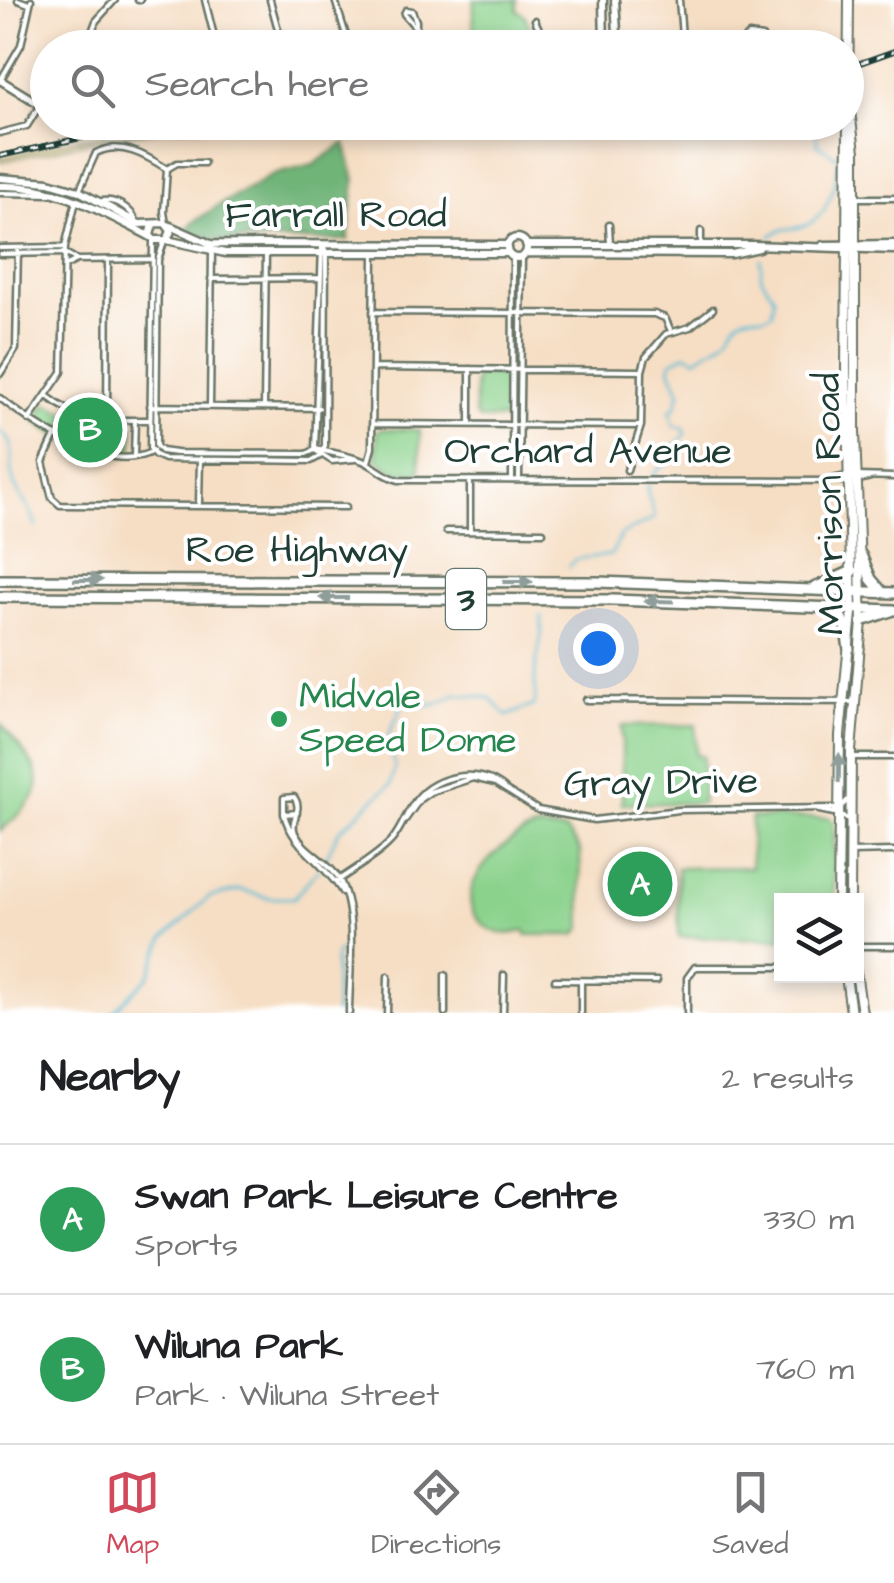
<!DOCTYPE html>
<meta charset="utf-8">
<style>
body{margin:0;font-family:"Architects Daughter",sans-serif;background:#f6f6f6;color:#202124}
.controls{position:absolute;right:30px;bottom:30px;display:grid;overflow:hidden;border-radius:0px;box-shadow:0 5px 15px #0003}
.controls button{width:90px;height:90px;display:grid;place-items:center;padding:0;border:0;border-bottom:2px solid #e0e0e0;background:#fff;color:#202124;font:50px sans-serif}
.you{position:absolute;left:598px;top:648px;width:35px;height:35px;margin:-25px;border:8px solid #fff;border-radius:50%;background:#1a73e8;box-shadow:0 0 0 15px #1a73e833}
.badge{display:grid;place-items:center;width:65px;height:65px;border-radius:50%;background:#d1495b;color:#fff;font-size:32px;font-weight:700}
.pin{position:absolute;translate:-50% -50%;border:5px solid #fff;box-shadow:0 2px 10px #0006}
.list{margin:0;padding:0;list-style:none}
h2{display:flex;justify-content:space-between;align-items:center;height:130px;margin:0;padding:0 40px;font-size:42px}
h2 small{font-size:32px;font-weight:400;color:#757577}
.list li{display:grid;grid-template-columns:65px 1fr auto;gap:30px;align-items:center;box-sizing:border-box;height:150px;padding:0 40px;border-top:2px solid #e0e0e0}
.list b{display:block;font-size:38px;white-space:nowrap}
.list p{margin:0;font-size:32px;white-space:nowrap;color:#757577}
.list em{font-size:32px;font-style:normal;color:#757577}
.icon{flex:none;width:55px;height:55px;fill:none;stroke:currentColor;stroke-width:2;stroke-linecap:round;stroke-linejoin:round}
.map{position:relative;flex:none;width:894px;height:1013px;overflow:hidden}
.search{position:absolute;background:#fff;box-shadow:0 5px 15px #0003;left:30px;right:30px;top:30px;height:110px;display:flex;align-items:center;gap:25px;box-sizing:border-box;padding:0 35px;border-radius:55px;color:#757577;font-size:38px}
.sheet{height:430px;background:#fff}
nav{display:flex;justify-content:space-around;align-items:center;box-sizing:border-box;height:140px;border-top:2px solid #e0e0e0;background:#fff;font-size:28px;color:#757577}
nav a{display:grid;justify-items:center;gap:5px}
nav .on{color:#d1495b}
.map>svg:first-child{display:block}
.green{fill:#8bd28c;stroke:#558860;stroke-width:2.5}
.forest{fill:#70b478;stroke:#487856;stroke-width:2.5}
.sand{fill:#eeda9e;stroke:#868c69;stroke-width:2.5}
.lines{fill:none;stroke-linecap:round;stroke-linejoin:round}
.stream{stroke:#57bbd5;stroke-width:2.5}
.street-casing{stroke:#6a7566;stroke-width:9}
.secondary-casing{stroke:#6a7566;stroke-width:11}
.primary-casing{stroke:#6a7566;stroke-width:12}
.highway-casing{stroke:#6a7566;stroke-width:14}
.street{stroke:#fff;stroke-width:4}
.secondary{stroke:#fff;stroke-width:6}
.primary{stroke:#fff;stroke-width:8}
.highway{stroke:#fff;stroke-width:9}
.rail-casing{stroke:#1f3d34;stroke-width:6}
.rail{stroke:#fff;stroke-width:2.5;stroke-dasharray:8;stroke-linecap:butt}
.oneway{fill:#8f9e9a}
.leisure-dot{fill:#2e9e5b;stroke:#fff;stroke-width:4}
.labels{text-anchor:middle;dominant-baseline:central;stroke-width:8;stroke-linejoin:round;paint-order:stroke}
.shield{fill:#fff;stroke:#627771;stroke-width:2.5}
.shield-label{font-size:35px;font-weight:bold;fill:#1f3d34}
.street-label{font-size:38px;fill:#1f3d34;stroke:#fff}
.leisure-label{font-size:38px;fill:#27864d;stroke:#fff;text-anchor:start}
</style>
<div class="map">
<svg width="894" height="1013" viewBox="0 0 894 1013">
<rect width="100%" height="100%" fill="#fff"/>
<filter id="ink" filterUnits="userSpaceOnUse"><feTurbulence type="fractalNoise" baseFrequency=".01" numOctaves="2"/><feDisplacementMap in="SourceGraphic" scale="20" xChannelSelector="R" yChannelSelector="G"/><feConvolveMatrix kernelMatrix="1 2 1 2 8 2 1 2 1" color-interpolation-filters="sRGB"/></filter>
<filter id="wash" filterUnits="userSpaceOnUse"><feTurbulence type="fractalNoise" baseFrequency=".0048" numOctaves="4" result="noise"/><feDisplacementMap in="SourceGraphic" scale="40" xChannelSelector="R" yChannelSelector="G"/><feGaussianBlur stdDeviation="2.25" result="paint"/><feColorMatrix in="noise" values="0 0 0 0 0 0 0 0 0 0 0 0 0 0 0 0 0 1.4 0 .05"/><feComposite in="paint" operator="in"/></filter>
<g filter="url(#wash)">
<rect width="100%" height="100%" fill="#f6dec4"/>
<path class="green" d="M474,0H517V10L525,15L531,31L473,35Z
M479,375H506L509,378V415L504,419H479L475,414V380Z
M49,404L83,422L129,423L133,427L132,452L127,456C93,451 61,443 35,421L44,405Z
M381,429L420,430V473H398L377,460V432Z
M1,724C43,775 57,784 0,831Z
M696,725V756H703L702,803L622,804V726Z
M751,817L830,818L834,824V900L782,901L781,939L679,937L677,868L751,867Z
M538,828L566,831L580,850L582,928L575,935H526L525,930C512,935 499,936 487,927C440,895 503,837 538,828Z"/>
<path class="forest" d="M345,143L355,180L348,240L222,241L186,231L191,224L219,205L275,174L313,165Z"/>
<path class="sand" d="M200,123H304L179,128L108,137L0,162V158L77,139Z
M353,123H667L540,130L524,126Z"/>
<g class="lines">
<path class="stream" d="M770,237C781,227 788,230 801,227C829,220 836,182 839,158L818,145L814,122
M0,431C17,444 10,458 12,476C15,495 33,507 36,527
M652,477L661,466L671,463L672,449L686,434L684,428L674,426L670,410L675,408L680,393L670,368L672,361L687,354L696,359C705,351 716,349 725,340C733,333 734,318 748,316C759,314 761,320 772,313L774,297L761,277V259
M568,567L576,559L611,555L621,535L655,518L647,491L649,482
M325,860L338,832L391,784L395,765L388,746V736L403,704C430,701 428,713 455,694L490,698L507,716L534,705C538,695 535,691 535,681C534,659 545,637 541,616
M112,1013L149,976L164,939L209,897L241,890L269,898H294L319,868
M335,1013V959L337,952L344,950"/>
</g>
</g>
<g filter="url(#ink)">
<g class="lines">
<g class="street-casing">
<path id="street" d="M18,0L29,4
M138,0H140
M205,0L217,48
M270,0L283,48
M335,0L350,48
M679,0L683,48
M535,20L539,29L537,48
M416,28L404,14L406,10L412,11L416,21V48
M86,48L96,21L115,0
M744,48L745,38L749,35L762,37L763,43L760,48
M0,81L21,45L31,0
M0,133L27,126L40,105
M167,169L177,163H204
M79,191L96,153C120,140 147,156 167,169L164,212L166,224
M0,193L50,194
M855,198H894
M102,201C117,199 132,209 137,223
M609,225L610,245
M701,231V246
M153,242L150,448L155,455L164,459L311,461L320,456L325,446L326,252L323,245
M164,242L158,260L156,446L161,451L176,453L306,454L315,450L322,245
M0,248L65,247
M0,254L65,253L77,260
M65,266L77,260L153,259
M211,279L321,278
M373,312L654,314L665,318L671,331
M373,368L642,371
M0,374L16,349L18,248
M47,396C80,423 108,420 150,420
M0,398C34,425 108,476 153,451
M150,406L319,408
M210,406L212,252
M264,407L266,252
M107,419L108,260
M29,420L62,372L65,247L76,201
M470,423V369
M372,424L641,426
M55,436L43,462L52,498L60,505L346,507
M316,449C332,453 348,455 363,461C377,467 384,477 399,480L847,481
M315,450L332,461L355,459
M134,456L135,420
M368,462L372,448L374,252
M627,470L641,426L642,371L646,357L666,334L690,327L713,309
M857,476L894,477
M519,477L522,257
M512,479L513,257
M470,480V530
M827,480L847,476
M856,481L871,477
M199,503L200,458
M446,531L543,532
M586,700L855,702
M854,757H894
M819,810L834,813L848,800
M297,813L284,814V798L294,797C304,810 289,819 295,833C304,852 329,861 339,879C358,912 349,976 349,1013
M284,814C292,847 325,863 342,892
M405,820L420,799L430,792L473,778L495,783L538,810L594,820L679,810L833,808L849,821
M850,852L894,851
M336,882C354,869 378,856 392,840C402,828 406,813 416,800C435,774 482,767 505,789
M856,946H894
M445,975V1013
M555,980L657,981
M581,982V1013
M387,1013L388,976
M503,1013L504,975
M687,1013V978L695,967H782"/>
</g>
<g class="secondary-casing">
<path id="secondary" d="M603,0L604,48
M615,0L618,48
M0,80L36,102L48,105
M0,178L49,182L79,191L139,224L165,223L171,231L167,240H154L150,235L153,225
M0,186C57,184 102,212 151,237
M168,225L211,244L508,245
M507 248a10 10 0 1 1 20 0a10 10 0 1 1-20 0Z
M167,240L225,253H508
M526,245H753L894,250
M823,245L894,244
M526,253L732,254L759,248"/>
</g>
<g class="primary-casing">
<path id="primary" d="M838,901L840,735L852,613L846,368L849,0
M850,901L851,751L862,621L855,432V152L850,111
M856,972L862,1013
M846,976L851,1013"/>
</g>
<g class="highway-casing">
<path id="highway" d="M861,555L871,579L882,592
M0,580L598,582L894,593
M814,588L852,571
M0,597L613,600L894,610
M836,606L846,629L849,649
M862,621L891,611"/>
</g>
<use href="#street" class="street"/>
<use href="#secondary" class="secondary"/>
<use href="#primary" class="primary"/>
<use href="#highway" class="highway"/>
<g class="rail-casing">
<path id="rail" d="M846,68L894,51
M0,156L103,133L178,122"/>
</g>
<use href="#rail" class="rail"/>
</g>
<defs><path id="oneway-solid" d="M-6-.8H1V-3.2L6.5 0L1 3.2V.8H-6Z" transform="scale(2.5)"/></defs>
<g class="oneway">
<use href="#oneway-solid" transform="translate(88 580)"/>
<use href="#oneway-solid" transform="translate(518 582)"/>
<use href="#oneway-solid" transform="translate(334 598) rotate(-180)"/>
<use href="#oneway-solid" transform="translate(659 601) rotate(-178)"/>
<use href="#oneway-solid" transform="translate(839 768) rotate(-89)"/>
</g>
</g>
<circle class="leisure-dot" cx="279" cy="719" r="10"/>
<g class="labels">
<rect class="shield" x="446" y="569" width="40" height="60" rx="8"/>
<g class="shield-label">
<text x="466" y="599">3</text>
</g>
<g class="street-label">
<text x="336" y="216">Farrall Road</text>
<text x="588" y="452">Orchard Avenue</text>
<text transform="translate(830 504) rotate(-91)">Morrison Road</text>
<text x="297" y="551">Roe Highway</text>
<text transform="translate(661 783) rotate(-1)">Gray Drive</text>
</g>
<g class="leisure-label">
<text x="299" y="697">Midvale<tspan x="299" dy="44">Speed Dome</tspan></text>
</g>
</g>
</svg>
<div class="controls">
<button><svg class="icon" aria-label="layers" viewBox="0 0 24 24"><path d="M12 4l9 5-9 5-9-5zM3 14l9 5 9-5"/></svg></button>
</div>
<div class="you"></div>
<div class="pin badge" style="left:640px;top:884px;background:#2e9e5b">A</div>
<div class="pin badge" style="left:90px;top:430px;background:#2e9e5b">B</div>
<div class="search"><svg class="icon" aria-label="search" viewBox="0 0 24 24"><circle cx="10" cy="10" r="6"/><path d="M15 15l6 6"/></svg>Search here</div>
</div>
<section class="sheet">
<h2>Nearby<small>2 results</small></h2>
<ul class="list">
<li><span class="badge" style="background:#2e9e5b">A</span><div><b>Swan Park Leisure Centre</b><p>Sports</p></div><em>330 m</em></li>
<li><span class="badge" style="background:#2e9e5b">B</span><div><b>Wiluna Park</b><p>Park · Wiluna Street</p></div><em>760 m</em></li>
</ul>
</section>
<nav>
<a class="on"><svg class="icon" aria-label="map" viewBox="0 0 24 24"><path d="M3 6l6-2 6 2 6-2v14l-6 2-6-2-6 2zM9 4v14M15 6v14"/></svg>Map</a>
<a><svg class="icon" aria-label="directions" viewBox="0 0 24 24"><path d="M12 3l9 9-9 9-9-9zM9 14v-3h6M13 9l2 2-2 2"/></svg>Directions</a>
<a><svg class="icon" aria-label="saved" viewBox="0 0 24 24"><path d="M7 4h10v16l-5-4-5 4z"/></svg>Saved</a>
</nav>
